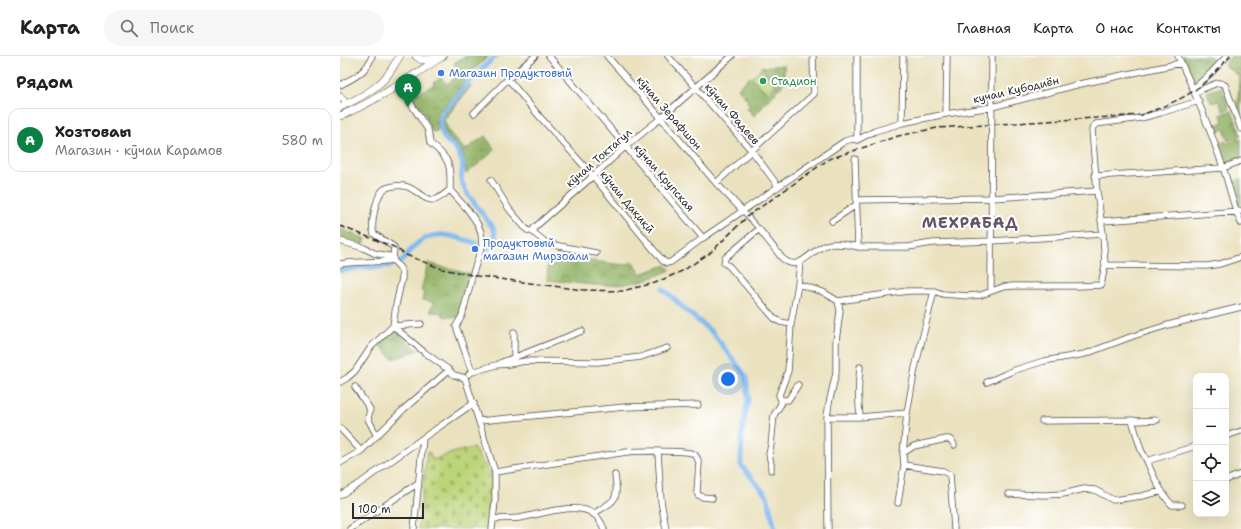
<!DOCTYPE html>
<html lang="ru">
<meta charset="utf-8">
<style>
body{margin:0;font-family:"Shantell Sans",sans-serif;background:#f6f6f6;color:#222}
.controls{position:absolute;right:12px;bottom:12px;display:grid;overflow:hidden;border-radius:8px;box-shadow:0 4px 16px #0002}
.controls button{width:36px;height:36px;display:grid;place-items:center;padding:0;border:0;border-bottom:1px solid #e0e0e0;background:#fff;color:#222;font:20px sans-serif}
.scale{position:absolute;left:12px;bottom:10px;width:72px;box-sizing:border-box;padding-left:4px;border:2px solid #2b2b2b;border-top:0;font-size:11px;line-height:14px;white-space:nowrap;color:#2b2b2b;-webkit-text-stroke:3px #fff;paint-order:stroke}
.you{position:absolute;left:388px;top:323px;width:14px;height:14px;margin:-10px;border:3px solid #fff;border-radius:50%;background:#1a73e8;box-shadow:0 0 0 6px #1a73e833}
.badge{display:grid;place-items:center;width:26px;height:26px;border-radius:50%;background:#0b8043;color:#fff;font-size:13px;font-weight:700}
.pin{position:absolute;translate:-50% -33px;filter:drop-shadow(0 1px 2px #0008)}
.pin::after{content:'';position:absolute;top:21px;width:14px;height:12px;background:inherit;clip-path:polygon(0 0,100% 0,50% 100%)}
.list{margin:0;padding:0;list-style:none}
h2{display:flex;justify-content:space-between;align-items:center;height:52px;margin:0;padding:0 16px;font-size:17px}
h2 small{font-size:13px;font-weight:400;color:#767676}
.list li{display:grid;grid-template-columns:26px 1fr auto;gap:12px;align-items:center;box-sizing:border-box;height:64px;margin:0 8px 8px;padding:0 8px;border:1px solid #e0e0e0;border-radius:12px}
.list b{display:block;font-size:15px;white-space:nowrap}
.list p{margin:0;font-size:13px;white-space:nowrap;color:#767676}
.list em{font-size:13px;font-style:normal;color:#767676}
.icon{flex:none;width:22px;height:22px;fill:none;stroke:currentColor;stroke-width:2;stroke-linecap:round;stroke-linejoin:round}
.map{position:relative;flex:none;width:901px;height:473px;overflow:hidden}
header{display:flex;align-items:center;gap:24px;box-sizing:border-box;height:56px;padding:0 20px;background:#fff;border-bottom:1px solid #e0e0e0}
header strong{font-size:19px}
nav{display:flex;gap:22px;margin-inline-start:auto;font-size:14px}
.search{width:280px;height:36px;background:#f6f6f6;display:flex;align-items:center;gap:10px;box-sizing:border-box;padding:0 14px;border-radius:22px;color:#767676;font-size:15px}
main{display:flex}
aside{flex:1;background:#fff}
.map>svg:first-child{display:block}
.forest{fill:url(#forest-crowns);stroke:#60704a}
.cemetery{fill:url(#cemetery-stones);stroke:#748052}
.pitch{fill:#bdd57a;stroke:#748052}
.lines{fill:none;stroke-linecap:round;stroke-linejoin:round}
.canal{stroke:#80b9f1;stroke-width:5}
.pedestrian-casing{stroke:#484641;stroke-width:5.5}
.minor-casing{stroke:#484641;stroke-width:7}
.secondary-casing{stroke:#484641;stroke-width:8}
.pedestrian{stroke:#fff;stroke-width:4}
.minor{stroke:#fff;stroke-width:5.5}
.secondary{stroke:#fff;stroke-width:7}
.rail{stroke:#2b2b2b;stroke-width:1.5;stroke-dasharray:6 3;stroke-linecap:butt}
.shop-dot{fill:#3f7fe0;stroke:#fff;stroke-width:1.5}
.leisure-dot{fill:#2e9e5b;stroke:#fff;stroke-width:1.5}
.labels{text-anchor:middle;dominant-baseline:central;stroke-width:4;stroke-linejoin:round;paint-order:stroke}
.shop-label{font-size:11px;fill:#366cbe;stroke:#fff;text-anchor:start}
.leisure-label{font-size:11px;fill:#27864d;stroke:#fff;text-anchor:start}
.street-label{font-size:11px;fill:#2b2b2b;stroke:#fff}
.district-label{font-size:15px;font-weight:bold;letter-spacing:1px;fill:#635565;stroke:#fff}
</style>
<header>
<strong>Карта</strong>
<div class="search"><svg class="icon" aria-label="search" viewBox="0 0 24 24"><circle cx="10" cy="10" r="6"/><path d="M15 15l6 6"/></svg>Поиск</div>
<nav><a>Главная</a><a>Карта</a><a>О нас</a><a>Контакты</a></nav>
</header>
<main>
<aside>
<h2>Рядом<small></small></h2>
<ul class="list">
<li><span class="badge">A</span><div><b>Хозтоваы</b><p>Магазин · кӯчаи Карамов</p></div><em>580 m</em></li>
</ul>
</aside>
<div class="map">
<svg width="901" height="473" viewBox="0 0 901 473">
<defs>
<pattern id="forest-crowns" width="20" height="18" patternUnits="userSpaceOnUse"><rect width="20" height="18" fill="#96b66a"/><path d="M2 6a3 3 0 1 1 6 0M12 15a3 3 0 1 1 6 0" fill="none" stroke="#7b9457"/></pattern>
<pattern id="cemetery-stones" width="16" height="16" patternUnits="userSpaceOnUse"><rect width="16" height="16" fill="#bdd57a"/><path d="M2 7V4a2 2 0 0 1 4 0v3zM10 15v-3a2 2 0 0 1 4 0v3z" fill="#a3b76a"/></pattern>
</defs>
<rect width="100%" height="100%" fill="#fff"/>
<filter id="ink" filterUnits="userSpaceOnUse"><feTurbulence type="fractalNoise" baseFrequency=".025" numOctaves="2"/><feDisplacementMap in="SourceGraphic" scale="8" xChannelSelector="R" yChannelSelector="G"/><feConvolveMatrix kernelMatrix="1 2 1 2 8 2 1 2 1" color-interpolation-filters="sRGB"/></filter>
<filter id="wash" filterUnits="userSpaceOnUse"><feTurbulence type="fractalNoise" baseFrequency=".012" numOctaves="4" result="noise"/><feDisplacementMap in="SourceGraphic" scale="16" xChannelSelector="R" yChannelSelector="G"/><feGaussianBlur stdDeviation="0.9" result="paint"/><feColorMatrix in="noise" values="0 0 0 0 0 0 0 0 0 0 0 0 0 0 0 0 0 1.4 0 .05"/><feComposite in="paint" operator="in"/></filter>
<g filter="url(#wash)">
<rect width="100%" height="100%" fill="#eae1be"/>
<path class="forest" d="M126,0H149L128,19L129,23L98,57L97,75L92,76L83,54L71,41L94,29L93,27L101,22L107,28L116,21L112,14L116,12L114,7Z
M842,0H869L877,4L867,16L855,26Z
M891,0H898L901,2V66L894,52L898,45L899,20L884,9Z
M444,9V25L442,26V30L435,35L436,37L422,49L423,51L414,60L407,52L410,50L407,47L408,45L398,32L410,21L427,38L436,29L421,11Z
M129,28L131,30L104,64L109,76L125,94L145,80L155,94L126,118L123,98L105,78L102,70V61Z
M882,31L889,53L883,55L879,45L871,47L867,36Z
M892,55L901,80L888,85L884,73L875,77L872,70L883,67L881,58Z
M901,83V102L892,105L893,107L885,109L877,87L885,85L886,88Z
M901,123V154H899L892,126Z
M0,173L26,183L24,189L0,180Z
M239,195L245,197V204L284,209L293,206L301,218L326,209L330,214C316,221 301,226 286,228C260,232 233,226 207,224L208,202L237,208Z
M88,207L132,219L120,262L103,260V257L90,256L93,246L82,244L84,236L81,235Z
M54,275L78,294L53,303L39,289L51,276Z"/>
<path class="cemetery" d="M133,392L148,415H151L154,437L150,473H78L87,397L89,396L93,404L115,396Z"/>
<path class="pitch" d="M420,13L434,28L426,36L412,21Z"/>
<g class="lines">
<path class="canal" d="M147,192L153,191L156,186L154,173L126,136L121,124L123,108L118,95L104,82L100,70L101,60L106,53L136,18L156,0
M60,207C65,202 70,195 74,190C95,171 112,180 136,187
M0,215L21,211H41L57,208
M323,233L348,256L372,276L406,320L408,343L402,377L401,409L427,440L435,473"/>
</g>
</g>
<g filter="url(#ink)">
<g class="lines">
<g class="pedestrian-casing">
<path id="pedestrian" d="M403,155L419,173"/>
</g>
<g class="minor-casing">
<path id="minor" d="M209,0L363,182
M267,0L321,62L376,127L403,155
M328,0L412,95L438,130
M838,0C855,36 869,70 883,111C889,130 893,149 901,167
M168,23L200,61L253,120L323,205L327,207L331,206L363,182L505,85L512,83L517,84
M0,29C14,22 27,16 32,0
M57,30L66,40L88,74L90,87C110,103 111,108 110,134L128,154L137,167L141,176L142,190L133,217L122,260L116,270L132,316
M853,33L872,16L887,0
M855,36L877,27H880L885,29L901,73
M0,40L8,48
M134,57L168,23L195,0
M606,58L607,0
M562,67L563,0
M517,84L535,75L562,67L606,58L652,51L740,28L841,7
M517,84V0
M755,120L883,112L901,105
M151,124L169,153L187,174L193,176
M376,127L474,38L473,0
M110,134C105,137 100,143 94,144C83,145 75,131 64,130C58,129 48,130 43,134C36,141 30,169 34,178L54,191L53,204L60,212L62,216V222L56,249L53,270L84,296L109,314L114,319L125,322
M516,144L652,142L757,135L752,74L753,71L756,68L801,62L820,57L859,45
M492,165L516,149
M762,165L901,155
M0,185L24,192L34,197L53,201
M518,191H568L593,187L652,185L763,178
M256,197L209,188L204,185L194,177V172L253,120L285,91L321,62L392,0
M460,206L458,228L483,236L498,245L568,235H594L603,238L628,240L641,239L663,231L673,230H739L761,229L765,209L763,178L757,135
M0,208C17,205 36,207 53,204
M765,209L867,210L880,208L901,201
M651,235L652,0
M451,268L440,266L434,262L389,210L384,207L385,202L419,173L442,202C459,218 470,194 486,189C496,186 508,189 518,191L515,103
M174,276V301
M160,307L242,275
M129,318L132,316L156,309L169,308L185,305L258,306L284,303L301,301L327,292
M125,322L155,416V445L152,473
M0,326L7,322L15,315L31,291L53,270L81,268
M647,326L675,314L704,305L745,298L793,280L828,269L901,251
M15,331L30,353L28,363L37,380
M441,344H448L458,329
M487,361H520L567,357
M520,361C518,344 518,329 520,311
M792,364L798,365L817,364
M139,365L285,351L358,349
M702,365L792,364L801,394L807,405
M0,372L21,395
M886,380L901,375
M318,396L321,445L326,473
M563,397L574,390L606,383H609L612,385L614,389
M0,407L21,395L65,352L109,314
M564,409L603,415L610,419L614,473
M431,414V408L429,398L431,389L434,359L441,348V344L439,339L448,315L451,268L458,228
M155,416L287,396C298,395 347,394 354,398C357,400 358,404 359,407L357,436L358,439L363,441L372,442
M886,424L901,418
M669,438L705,439L723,438L744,433L755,434L773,444L802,440L822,435
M0,439L19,428L83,382L134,347
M558,447L564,409L563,397L567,357L575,312L594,235
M842,449H832C822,439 812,418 807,405L856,390
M253,458C275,444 279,446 275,419
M154,463C162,462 171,463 179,462C199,459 236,445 254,458C259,462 262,468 264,473
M10,473L78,427
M74,473L83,382
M488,473L487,361L489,347L496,317V285L500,255L498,245"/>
</g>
<g class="secondary-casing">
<path id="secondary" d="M76,0L82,4L96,2
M0,51C16,44 34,35 46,21C51,15 55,7 60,0
M0,60C37,45 70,21 103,0"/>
</g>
<use href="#pedestrian" class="pedestrian"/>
<use href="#minor" class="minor"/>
<use href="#secondary" class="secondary"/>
<path class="rail" d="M0,170L54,191L66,199L102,213L137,220L243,234L282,235L315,227L342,215L370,197L408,160L489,103L558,80L597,72L802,59C821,51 842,44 859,31C870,22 880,11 890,0"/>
</g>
</g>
<g class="shop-dot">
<circle cx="101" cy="17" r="4"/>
<circle cx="135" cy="193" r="4"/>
</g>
<circle class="leisure-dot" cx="423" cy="25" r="4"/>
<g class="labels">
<g class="shop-label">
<text x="109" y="17">Магазин Продуктовый</text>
<text x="143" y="187">Продуктовый<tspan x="143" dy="13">магазин Мирзоали</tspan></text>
</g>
<g class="leisure-label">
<text x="431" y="25">Стадион</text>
</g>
<g class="street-label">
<text transform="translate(676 34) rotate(-13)">кучаи Кубодиён</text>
<text transform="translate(329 57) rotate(49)">кӯчаи Зерафшон</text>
<text transform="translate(392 58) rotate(49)">кӯчаи Фадеев</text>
<text transform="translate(259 102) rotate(-41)">кӯчаи Токтагул</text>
<text transform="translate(324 122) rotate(49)">кӯчаи Крупская</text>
<text transform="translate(287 146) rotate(50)">кӯчаи Дақиқӣ</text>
</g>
<g class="district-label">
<text x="630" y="167">МЕХРАБАД</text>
</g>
</g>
</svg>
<div class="controls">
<button>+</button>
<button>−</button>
<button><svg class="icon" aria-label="locate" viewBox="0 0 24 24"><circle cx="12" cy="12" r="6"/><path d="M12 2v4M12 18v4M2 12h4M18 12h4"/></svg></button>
<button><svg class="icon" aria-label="layers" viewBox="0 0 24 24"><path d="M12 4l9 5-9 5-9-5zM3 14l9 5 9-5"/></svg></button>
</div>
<div class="scale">100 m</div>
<div class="you"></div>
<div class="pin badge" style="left:68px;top:51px">A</div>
</div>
</main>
